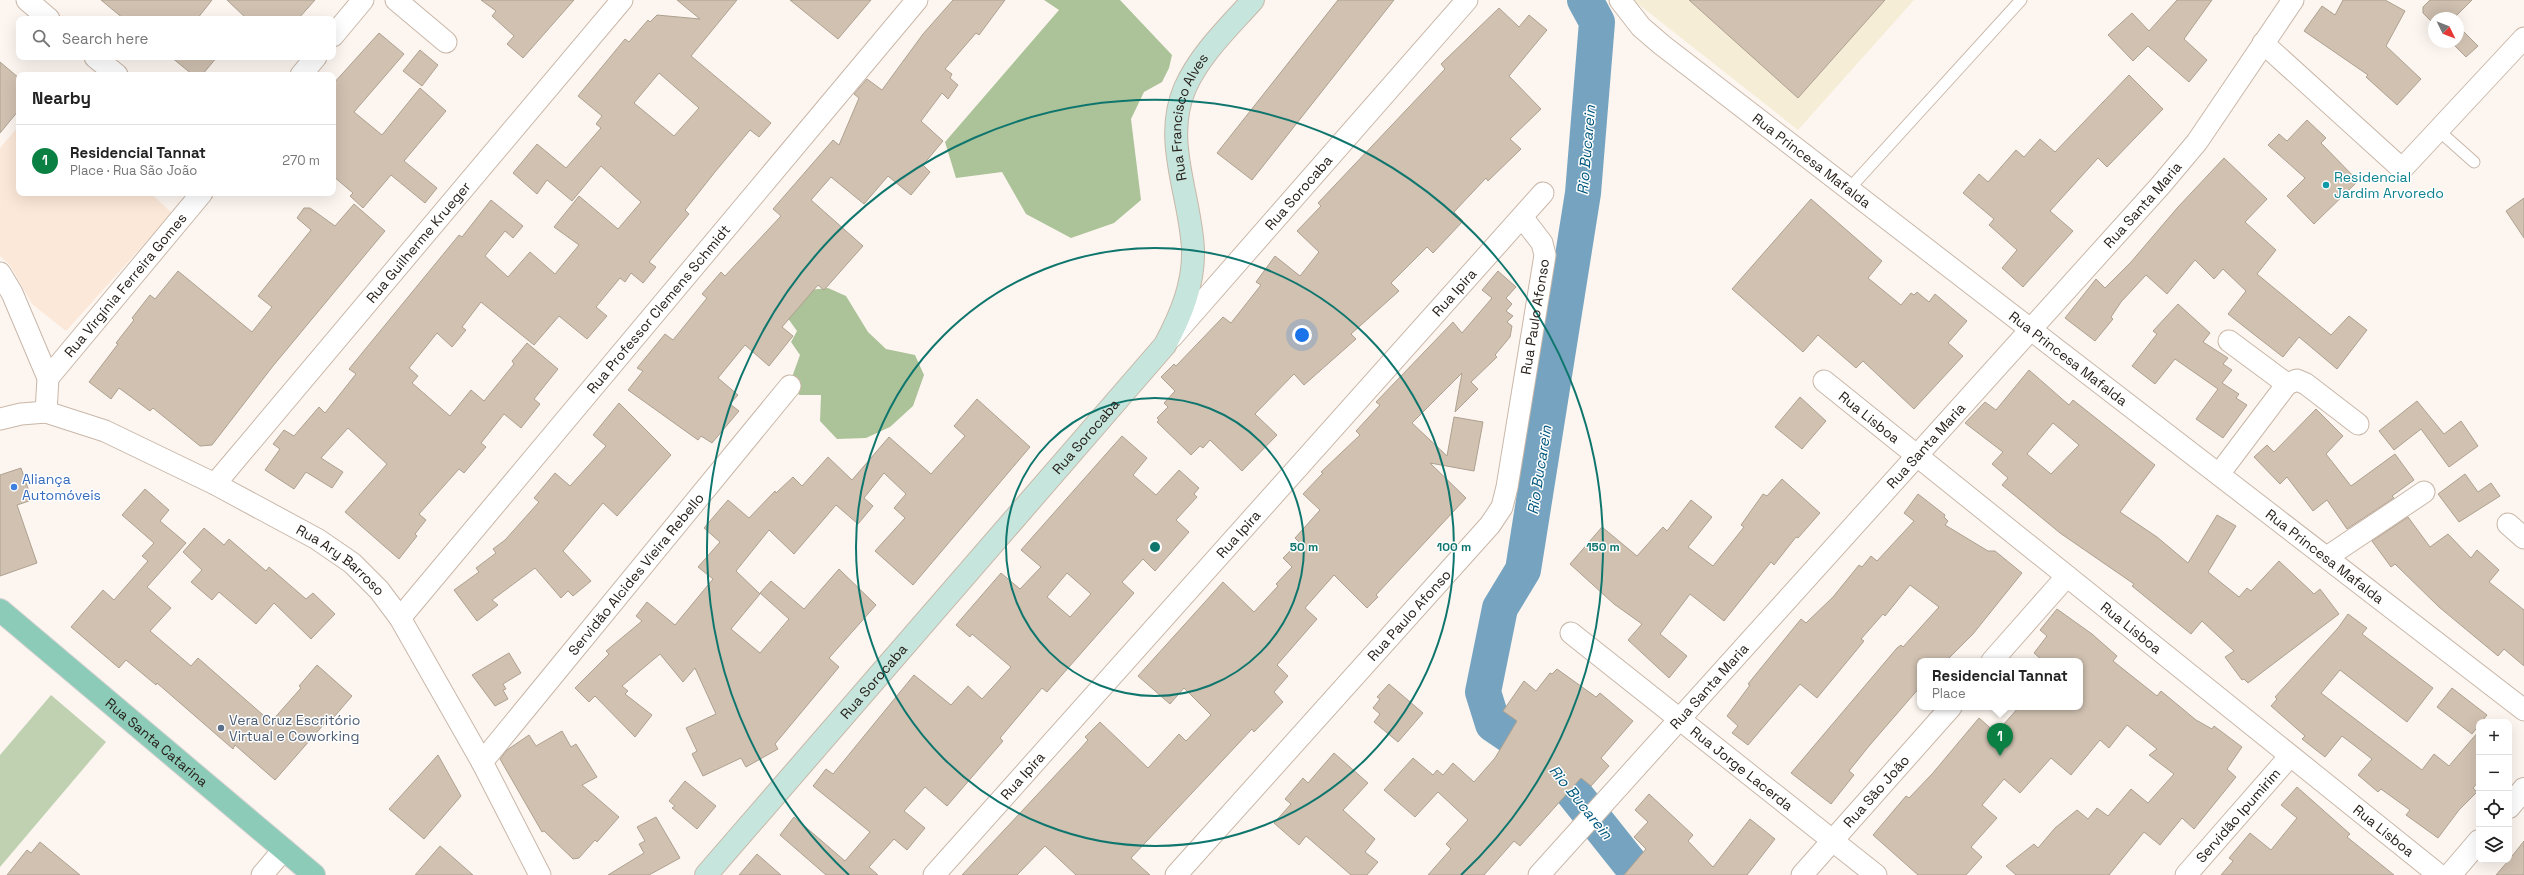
<!DOCTYPE html>
<meta charset="utf-8">
<style>
body{margin:0;font-family:"Space Grotesk",sans-serif;background:#f6f6f6;color:#222}
.controls{position:absolute;right:12px;bottom:12px;display:grid;overflow:hidden;border-radius:8px;box-shadow:0 4px 16px #0002}
.controls button{width:36px;height:36px;display:grid;place-items:center;padding:0;border:0;border-bottom:1px solid #e0e0e0;background:#fff;color:#222;font:20px sans-serif}
.compass{position:absolute;left:2428px;top:12px;width:36px;height:36px;border-radius:50%;background:#fff;box-shadow:0 4px 16px #0002;rotate:133deg}
.you{position:absolute;left:1302px;top:335px;width:14px;height:14px;margin:-10px;border:3px solid #fff;border-radius:50%;background:#1a73e8;box-shadow:0 0 0 6px #1a73e833}
.badge{display:grid;place-items:center;width:26px;height:26px;border-radius:50%;background:#0b8043;color:#fff;font-size:13px;font-weight:700}
.pin{position:absolute;translate:-50% -33px;filter:drop-shadow(0 1px 2px #0008)}
.pin::after{content:'';position:absolute;top:21px;width:14px;height:12px;background:inherit;clip-path:polygon(0 0,100% 0,50% 100%)}
.popup{position:absolute;left:1917px;top:658px;width:166px;height:52px;box-sizing:border-box;display:grid;place-content:center;border-radius:8px;background:#fff;filter:drop-shadow(0 1px 3px #0005);font-size:13px;white-space:nowrap;color:#767676}
.popup b{font-size:15px;color:#222}
.popup::after{content:'';position:absolute;left:50%;top:100%;margin-left:-8px;border:8px solid transparent;border-top-color:#fff}
.list{margin:0;padding:0;list-style:none}
h2{display:flex;justify-content:space-between;align-items:center;height:52px;margin:0;padding:0 16px;font-size:17px}
h2 small{font-size:13px;font-weight:400;color:#767676}
.list li{display:grid;grid-template-columns:26px 1fr auto;gap:12px;align-items:center;box-sizing:border-box;height:72px;padding:0 16px;border-top:1px solid #e0e0e0}
.list b{display:block;font-size:15px;white-space:nowrap}
.list p{margin:0;font-size:13px;white-space:nowrap;color:#767676}
.list em{font-size:13px;font-style:normal;color:#767676}
.icon{flex:none;width:22px;height:22px;fill:none;stroke:currentColor;stroke-width:2;stroke-linecap:round;stroke-linejoin:round}
.map{position:relative;flex:none;width:2524px;height:875px;overflow:hidden}
.search{position:absolute;background:#fff;box-shadow:0 4px 16px #0002;left:16px;top:16px;width:320px;height:44px;display:flex;align-items:center;gap:10px;box-sizing:border-box;padding:0 14px;border-radius:8px;color:#767676;font-size:15px}
.panel{position:absolute;background:#fff;box-shadow:0 4px 16px #0002;left:16px;top:72px;width:320px;height:124px;border-radius:8px}
.map>svg:first-child{display:block}
.built{fill:#fce8d8}
.education{fill:#f6edd7}
.green{fill:#bfd1b0}
.forest{fill:#acc298}
.lines{fill:none;stroke-linecap:round;stroke-linejoin:round}
.river{stroke:#76a4c0;stroke-width:36}
.building{fill:#d0c1b1;stroke:#aea190;fill-rule:evenodd}
.service-casing{stroke:#c9b7a9;stroke-width:13}
.minor-casing{stroke:#c9b7a9;stroke-width:23}
.tertiary-casing{stroke:#c9b7a9;stroke-width:24}
.secondary-casing{stroke:#c9b7a9;stroke-width:24}
.primary-casing{stroke:#d4d2d1;stroke-width:24}
.service{stroke:#fff;stroke-width:11}
.minor{stroke:#fff;stroke-width:21}
.tertiary{stroke:#fff;stroke-width:22}
.secondary{stroke:#c6e5dc;stroke-width:22}
.primary{stroke:#8dcbb9;stroke-width:22}
.ring{fill:none;stroke:#0f766e;stroke-width:2}
.culture-dot{fill:#0f9aa8;stroke:#fff;stroke-width:1.5}
.shop-dot{fill:#3f7fe0;stroke:#fff;stroke-width:1.5}
.service-dot{fill:#5c6f8a;stroke:#fff;stroke-width:1.5}
.labels{text-anchor:middle;dominant-baseline:central;stroke-width:3;stroke-linejoin:round;paint-order:stroke}
.street-label{font-size:14px;fill:#27201b;stroke:#fff}
.culture-label{font-size:14px;fill:#0d838f;stroke:#fff;text-anchor:start}
.shop-label{font-size:14px;fill:#366cbe;stroke:#fff;text-anchor:start}
.service-label{font-size:14px;fill:#4e5e75;stroke:#fff;text-anchor:start}
.water-label{font-size:15px;font-style:italic;fill:#00577d;stroke:#fff}
.centre{fill:#0f766e;stroke:#fff;stroke-width:2}
.ring-label{font-size:12px;text-anchor:middle;font-weight:bold;fill:#0f766e;stroke:#fff;stroke-width:3;stroke-linejoin:round;paint-order:stroke}
</style>
<div class="map">
<svg width="2524" height="875" viewBox="0 0 2524 875">
<rect width="100%" height="100%" fill="#fdf6f0"/>
<path class="built" d="M19,126V193H150L172,213L66,331L32,304L10,265L0,256V148Z"/>
<path class="education" d="M1633,0H1914L1798,130Z"/>
<path class="green" d="M51,695L106,742L0,867V755Z"/>
<path class="forest" d="M1044,0H1120L1172,55L1169,68L1162,82L1144,92L1131,119L1141,200L1114,223L1071,238L1026,214L1002,172L956,178L945,142L1059,10Z
M828,288L846,296L868,332L886,349L915,355L924,375L913,406L890,427L866,438L837,439L820,421L821,395H799L792,377L800,355L791,342L797,331L787,317L799,291Z"/>
<g class="lines">
<path class="river" d="M1585,0L1597,22L1583,193L1523,570L1500,608L1483,692L1493,724L1549,762L1639,875"/>
</g>
<path class="building" d="M101,0H212L197,19H124Z
M227,0H315L298,19H247Z
M481,0H574L523,58L507,44L514,36L492,16L496,11Z
M677,0H737L691,56L771,123L759,137L750,130L715,172L685,210L689,214L649,262L656,267L643,283L631,273L625,282L620,278L596,307L607,316L587,339L559,316L534,345L481,302L462,327L466,330L452,347L437,333L409,368L418,376L412,383L450,416L471,390L484,401L514,364L512,361L527,343L558,369L534,399L540,404L521,428L504,414L481,443L486,447L464,473L459,469L419,514L426,520L415,534L417,536L399,559L345,512L387,464L348,428L321,458L343,472L332,488L306,472L294,489L265,470L280,449L273,444L284,430L294,436L319,407L325,413L356,374L349,369L459,235L462,237L491,200L523,226L513,238L505,231L485,256L508,277L530,252L555,274L579,245L554,227L579,196L618,229L641,202L601,166L572,201L547,180L537,194L513,173L537,144L566,168L601,128L596,124L602,116L578,96L625,39L629,42L648,20L650,22L657,15L700,19ZM659,73L699,108L674,136L634,103Z
M790,0H871L838,39Z
M953,0H1005L979,35L976,33L945,69L952,74L950,78L958,85L948,99L942,93L921,121L943,141L923,165L930,172L911,195L888,176L864,204L831,177L811,200L863,246L824,290L818,285L782,327L793,336L769,366L745,345L718,378L738,395L730,404L739,411L712,443L701,436L698,440L628,390L643,371L637,368L665,334L673,340L707,298L702,294L721,272L725,276L781,216L773,209L833,140L839,145L859,98L854,94L867,79L882,90L923,34Z
M1338,0H1394L1252,180L1217,153Z
M1689,0H1885L1798,98Z
M2177,0H2212L2184,39L2207,60L2189,82L2148,46L2133,61L2108,35L2132,13L2149,31Z
M2343,0H2385L2405,11L2386,46L2421,79L2397,105L2366,77L2368,75L2304,31L2322,6L2335,15Z
M2430,0H2472L2454,18H2434V24L2423,13V7Z
M1499,8L1519,27L1529,15L1547,30L1509,76L1541,109L1510,139L1521,149L1488,181L1486,178L1454,212L1463,221L1433,253L1427,247L1391,283L1399,291L1351,334L1356,339L1304,385L1294,374L1255,414L1277,435L1242,471L1210,440L1203,448L1200,446L1191,455L1157,422L1159,420L1157,418L1168,407L1164,403L1175,391L1161,377L1174,364L1176,366L1223,317L1231,323L1261,285L1256,282L1275,256L1300,276L1319,252L1297,231L1321,206L1318,203L1445,69L1441,64Z
M2458,26L2478,46L2466,57L2451,42H2458Z
M379,33L404,54L354,112L382,135L420,88L446,111L404,161L437,188L425,203L391,175L363,208L350,196L353,193L333,176V84Z
M420,50L438,65L422,86L403,71Z
M171,57H217L202,75H193Z
M0,62L19,78V110L0,133Z
M2129,75L2163,109L2107,167L2098,158L2050,211L2073,231L2023,287L2002,268L2017,250L1989,225L1994,219L1963,193L1979,174L1988,182L2016,150L2024,157L2040,139L2055,152Z
M2307,120L2326,138L2321,143L2358,181L2314,224L2287,196L2305,178L2268,145L2279,134L2287,141Z
M2224,158L2267,199L2245,222L2276,250L2257,274L2331,335L2349,316L2367,330L2337,369L2299,337L2283,357L2256,336L2228,314L2246,291L2223,269L2214,279L2195,260L2167,294L2146,275L2121,302L2111,317L2113,319L2095,341L2065,318L2096,279L2105,288L2131,262L2178,207Z
M2524,198V238L2506,211Z
M1811,199L1882,261L1868,278L1901,305L1911,293L1914,295L1917,292L1929,302L1935,294L1967,321L1948,343L1963,356L1914,409L1863,361L1856,368L1818,335L1803,352L1732,289Z
M354,204L385,231L273,366L212,445L200,446L153,408L150,411L119,388L111,399L89,382L118,344L116,343L134,320L132,318L150,295L155,299L178,271L252,332L272,307L258,296L311,230L297,218L304,208H310L335,226Z
M1498,271L1516,287L1506,298L1512,304L1506,311L1513,316L1507,322L1512,326L1510,337L1495,355L1497,357L1471,382L1478,389L1455,412L1462,373L1412,423L1447,456L1454,417L1483,422L1474,471L1430,463L1466,498L1376,595L1378,597L1367,608L1334,575L1305,608L1317,619L1277,665L1288,676L1274,692L1283,702L1254,732L1252,729L1131,858L1150,875H1076L1045,846L1017,875H962L1080,749L1088,740L1085,737L1100,722L1148,768L1179,734L1186,741L1211,715L1184,688L1170,704L1138,676L1223,582L1254,612L1278,586L1276,584L1292,567L1283,558L1299,542L1295,538L1320,510L1303,494L1323,473L1321,472L1360,435L1356,431L1380,405L1376,402L1453,322L1462,333L1492,298L1482,290Z
M2178,304L2210,333L2203,342L2228,358L2223,364L2232,370L2222,383L2239,394L2236,398L2247,405L2223,438L2196,419L2218,389L2175,359L2155,384L2132,366L2157,334L2153,331Z
M2029,370L2069,405L2073,400L2155,465L2120,512L2157,537L2188,563L2217,515L2236,526L2208,572L2239,597L2247,588L2251,591L2279,561L2314,594L2320,589L2339,614L2248,683L2244,679L2242,680L2225,657L2234,651L2202,621L2191,634L2132,586L2134,584L2060,533L2002,485L2008,478L1992,464L2003,452L1965,423L1985,402L1996,410ZM2053,423L2079,445L2051,474L2027,454Z
M1800,397L1826,421L1802,449L1775,427Z
M977,399L1030,447L913,585L875,551L905,518L894,508L906,494L884,473L864,498L873,506L858,524L836,505L794,554L769,530L736,571L760,594L731,629L760,653L789,619L760,593L771,581L804,609L839,569L876,605L829,658L839,667L775,744L778,749L746,767L741,758L703,776L692,754L697,751L686,728L716,714L695,668L683,682L660,654L622,686L628,691L625,694L652,715L635,737L595,696L589,702L575,688L609,654L606,651L642,621L636,616L647,602L675,625L713,579L698,567L720,542L704,528L728,500L749,518L775,491L776,493L793,477L802,486L828,457L852,480L889,437L931,474L965,436L954,426Z
M2417,401L2444,434L2461,421L2478,446L2449,467L2421,429L2394,450L2379,431Z
M619,403L671,455L617,516L603,503L563,551L591,581L573,596L568,591L561,598L535,568L492,600L498,605L477,621L454,590L479,572L476,568L496,553L493,549L505,540L539,502L534,498L555,473L570,486L606,446L593,435Z
M2316,409L2343,436L2326,454L2351,486L2395,454L2414,480L2392,496L2394,498L2347,529L2327,500L2313,511L2287,477L2280,484L2254,457L2267,445L2274,452Z
M1122,436L1147,458L1133,475L1156,495L1179,470L1199,488L1194,494L1197,497L1176,520L1189,532L1155,571L1143,559L1122,582L1134,593L1047,692L1042,688L1000,738L1003,741L947,806L925,787L904,811L925,828L907,850L894,839L869,867L878,875H826L780,835L794,817L845,861L870,832L813,786L826,769L833,774L914,675L951,705L968,686L982,699L1011,667L972,634L970,637L956,625L1001,573L1020,589L1041,567L1021,550ZM1067,573L1091,594L1070,617L1047,597Z
M21,468L32,500L17,505L37,563L0,576V475Z
M2465,474L2478,492L2491,483L2500,496L2459,522L2438,494Z
M1782,479L1820,513L1798,538L1796,537L1774,565L1771,562L1724,621L1690,594L1660,634L1687,656L1669,678L1628,640L1642,624L1614,604L1570,564L1602,527L1637,556L1663,527L1667,531L1691,500L1712,517L1688,547L1713,566L1744,527L1741,525L1763,494L1767,496Z
M145,489L169,510L160,521L186,543L147,587L171,608L150,631L191,666L198,658L271,722L301,688L299,686L317,665L352,696L334,717L332,715L275,780L235,745L233,749L157,683L156,685L126,660L119,668L71,627L103,590L114,600L148,561L142,556L154,543L122,515Z
M1918,494L1945,515L1944,517L1948,521L1945,525L1988,551H1995L2022,573L1973,634L1946,661H1920V687L1869,746L1849,771L1854,775L1831,804L1791,773L1897,648L1901,645L1903,647L1939,607L1910,585L1885,616L1883,614L1861,639L1864,641L1817,698L1800,684L1748,745L1732,733L1738,726L1727,716L1750,685L1748,684L1801,619L1806,623L1833,597L1859,565L1862,567L1871,556L1877,561L1914,521L1904,513Z
M2408,517L2430,547L2448,534L2471,558L2477,550L2499,570L2489,582L2524,610V666L2504,649L2498,656L2439,607L2395,564L2391,567L2372,541Z
M204,528L224,545L229,539L266,571L269,567L306,599L313,593L335,614L311,639L274,603L256,624L219,592L212,600L191,582L202,570L183,552Z
M2057,609L2092,634L2117,656L2113,661L2157,696L2161,691L2196,720L2212,729L2214,726L2242,747L2227,769L2236,777L2194,829L2182,818L2160,845L2144,832L2109,875H2016L2006,866L2034,844L2038,848L2055,828L2077,810L2088,819L2097,808L2108,816L2131,789L2148,803L2174,774L2149,755L2157,749L2127,725L2109,748L2100,740L2071,775L2051,758L2020,793L2004,779L1982,805L1997,818L1971,847L1982,857L1966,875H1918L1873,835L1906,796L1909,798L1932,774L1979,718L1996,733L2019,707H2080V661H2043L2034,653L2047,636L2040,630Z
M2348,614L2367,628L2362,634L2433,688L2407,722L2340,670L2321,693L2422,770L2434,754L2449,766L2479,731V781L2473,788L2477,792L2459,810L2438,838L2406,815L2410,810L2381,789L2378,792L2358,775L2372,759L2342,736L2325,757L2302,739L2305,736L2271,706L2277,699L2275,697L2338,628Z
M509,653L521,673L503,684L506,689L503,690L508,699L495,706L472,675Z
M1557,669L1596,697L1600,693L1633,721L1601,758L1609,766L1591,786L1581,778L1520,846L1514,841L1484,875H1428L1451,849L1446,844L1468,820L1438,792L1415,817L1384,790L1413,758L1433,775L1437,770L1443,775L1453,763L1474,782L1495,758L1517,721L1503,711L1524,681L1536,691L1550,673L1552,674Z
M1389,684L1423,713L1398,742L1374,722L1380,714L1373,708L1380,699L1377,697Z
M2452,688L2487,715L2472,734L2437,707Z
M562,731L571,747L576,744L597,777L582,785L619,817L597,842L595,840L579,858L573,859L544,831L542,832L500,759L507,750L529,735L536,746Z
M1334,753L1368,783L1343,810L1375,839L1365,852L1378,862L1367,875H1351L1306,836L1299,845L1274,823L1291,804L1285,799L1303,778L1308,783Z
M438,755L461,796L424,839L389,809Z
M685,781L716,806L697,829L672,808L675,806L669,801Z
M2297,787L2350,834L2347,837L2394,875H2221L2233,861L2229,858L2250,833L2271,850L2297,818L2281,805Z
M1649,794L1693,835L1688,841L1713,867L1750,819L1775,839L1747,875H1624L1646,849L1634,837L1648,822L1635,810Z
M656,817L680,858L649,875H608L644,853L639,844L645,841L637,827Z
M2524,841V875H2496L2509,860Z
M40,842L80,875H7L27,850L31,853Z
M440,846L473,875H415Z
M757,854L781,875H739Z"/>
<g class="lines">
<g class="service-casing">
<path id="service" d="M2438,130L2474,162
M1849,189L2021,0"/>
</g>
<g class="minor-casing">
<g id="minor">
<path d="M27,0L49,19"/>
<path d="M396,0L446,42"/>
<path id="s1" d="M1620,0L1641,27L1662,45L2524,710"/>
<path d="M333,36L363,0"/>
<path d="M2263,43L2402,169L2524,38"/>
<path d="M95,57L117,75"/>
<path d="M301,75L316,57"/>
<path d="M0,273L12,293L48,378L46,412"/>
<path id="s2" d="M1172,337L1467,0"/>
<path d="M2229,341L2287,384L2297,380L2306,384L2358,424"/>
<path id="s3" d="M48,378L202,193"/>
<path id="s4" d="M1824,381L2439,875"/>
<path id="s5" d="M0,419L21,414L46,412L105,431L215,484L317,539L352,563L379,590L400,618L482,762L540,875"/>
<path d="M2219,474L2287,384"/>
<path id="s6" d="M215,484L622,0"/>
<path d="M2508,524L2524,538"/>
<path d="M2327,557L2424,492"/>
<path id="s7" d="M400,618L917,0"/>
<path id="s8" d="M1571,633L1876,875"/>
<path d="M1992,661L2067,576"/>
<path id="s9" d="M482,762L790,386"/>
<path d="M262,875L284,849"/>
<path id="s10" d="M934,875L1543,193"/>
<path id="s11" d="M1176,875L1490,525L1502,507L1507,487L1545,255L1542,243L1522,217"/>
<path id="s12" d="M1539,875L2160,186L2197,142L2293,0"/>
<path id="s13" d="M1802,875L1951,707"/>
<path id="s14" d="M2186,875L2290,756"/>
</g>
</g>
<g class="tertiary-casing">
<path id="tertiary" d="M2509,807L2524,789
M2450,875L2479,841"/>
</g>
<g class="secondary-casing">
<g id="secondary">
<path id="s15" d="M706,875L1165,345C1181,315 1194,284 1193,250C1191,196 1162,141 1185,88C1200,54 1229,27 1253,0"/>
</g>
</g>
<g class="primary-casing">
<g id="primary">
<path id="s16" d="M0,610L314,875"/>
</g>
</g>
<use href="#service" class="service"/>
<use href="#minor" class="minor"/>
<use href="#tertiary" class="tertiary"/>
<use href="#secondary" class="secondary"/>
<use href="#primary" class="primary"/>
</g>
<g class="ring">
<circle cx="1155" cy="547" r="149"/>
<circle cx="1155" cy="547" r="299"/>
<path d="M849 875A448 448 0 1 1 1461 875"/>
</g>
<circle class="culture-dot" cx="2326" cy="185" r="4"/>
<circle class="shop-dot" cx="14" cy="487" r="4"/>
<circle class="service-dot" cx="221" cy="728" r="4"/>
<g class="labels">
<g class="street-label">
<text stroke="none"><textPath href="#s15" startOffset="938">Rua Francisco Alves</textPath></text>
<text stroke="none"><textPath href="#s1" startOffset="251">Rua Princesa Mafalda</textPath></text>
<text stroke="none"><textPath href="#s2" startOffset="192">Rua Sorocaba</textPath></text>
<text stroke="none"><textPath href="#s12" startOffset="902">Rua Santa Maria</textPath></text>
<text stroke="none"><textPath href="#s6" startOffset="316">Rua Guilherme Krueger</textPath></text>
<text stroke="none"><textPath href="#s3" startOffset="121">Rua Virgínia Ferreira Gomes</textPath></text>
<text stroke="none"><textPath href="#s10" startOffset="781">Rua Ipira</textPath></text>
<text stroke="none"><textPath href="#s7" startOffset="403">Rua Professor Clemens Schmidt</textPath></text>
<text stroke="none"><textPath href="#s11" startOffset="685">Rua Paulo Afonso</textPath></text>
<text stroke="none"><textPath href="#s1" startOffset="575">Rua Princesa Mafalda</textPath></text>
<text stroke="none"><textPath href="#s4" startOffset="58">Rua Lisboa</textPath></text>
<text stroke="none"><textPath href="#s15" startOffset="580">Rua Sorocaba</textPath></text>
<text stroke="none"><textPath href="#s12" startOffset="578">Rua Santa Maria</textPath></text>
<text stroke="none"><textPath href="#s10" startOffset="457">Rua Ipira</textPath></text>
<text stroke="none"><textPath href="#s1" startOffset="899">Rua Princesa Mafalda</textPath></text>
<text stroke="none"><textPath href="#s5" startOffset="378">Rua Ary Barroso</textPath></text>
<text stroke="none"><textPath href="#s9" startOffset="243">Servidão Alcides Vieira Rebello</textPath></text>
<text stroke="none"><textPath href="#s11" startOffset="349">Rua Paulo Afonso</textPath></text>
<text stroke="none"><textPath href="#s4" startOffset="394">Rua Lisboa</textPath></text>
<text stroke="none"><textPath href="#s15" startOffset="256">Rua Sorocaba</textPath></text>
<text stroke="none"><textPath href="#s12" startOffset="254">Rua Santa Maria</textPath></text>
<text stroke="none"><textPath href="#s16" startOffset="205">Rua Santa Catarina</textPath></text>
<text stroke="none"><textPath href="#s8" startOffset="218">Rua Jorge Lacerda</textPath></text>
<text stroke="none"><textPath href="#s10" startOffset="133">Rua Ipira</textPath></text>
<text stroke="none"><textPath href="#s13" startOffset="112">Rua São João</textPath></text>
<text stroke="none"><textPath href="#s14" startOffset="79">Servidão Ipumirim</textPath></text>
<text stroke="none"><textPath href="#s4" startOffset="718">Rua Lisboa</textPath></text>
</g>
<g class="culture-label">
<text x="2334" y="177">Residencial<tspan x="2334" dy="16">Jardim Arvoredo</tspan></text>
</g>
<g class="shop-label">
<text x="22" y="479">Aliança<tspan x="22" dy="16">Automóveis</tspan></text>
</g>
<g class="service-label">
<text x="229" y="720">Vera Cruz Escritório<tspan x="229" dy="16">Virtual e Coworking</tspan></text>
</g>
<g class="water-label">
<text transform="translate(1586 150) rotate(-85)">Rio Bucarein</text>
<text transform="translate(1539 470) rotate(-81)">Rio Bucarein</text>
<text transform="translate(1581 802) rotate(51)">Rio Bucarein</text>
</g>
</g>
<circle cx="1155" cy="547" r="6" class="centre"/>
<g class="ring-label">
<text x="1304" y="551">50 m</text>
<text x="1454" y="551">100 m</text>
<text x="1603" y="551">150 m</text>
</g>
</svg>
<div class="controls">
<button>+</button>
<button>−</button>
<button><svg class="icon" aria-label="locate" viewBox="0 0 24 24"><circle cx="12" cy="12" r="6"/><path d="M12 2v4M12 18v4M2 12h4M18 12h4"/></svg></button>
<button><svg class="icon" aria-label="layers" viewBox="0 0 24 24"><path d="M12 4l9 5-9 5-9-5zM3 14l9 5 9-5"/></svg></button>
</div>
<svg class="compass" viewBox="-18 -18 36 36"><path d="M0-13l5 13h-10z" fill="#e53935"/><path d="M0 13l5-13h-10z" fill="#767676"/></svg>
<div class="you"></div>
<div class="pin badge" style="left:2000px;top:756px">1</div>
<div class="popup"><b>Residencial Tannat</b>Place</div>
<div class="search"><svg class="icon" aria-label="search" viewBox="0 0 24 24"><circle cx="10" cy="10" r="6"/><path d="M15 15l6 6"/></svg>Search here</div>
<section class="panel">
<h2>Nearby<small></small></h2>
<ul class="list">
<li><span class="badge">1</span><div><b>Residencial Tannat</b><p>Place · Rua São João</p></div><em>270 m</em></li>
</ul>
</section>
</div>
